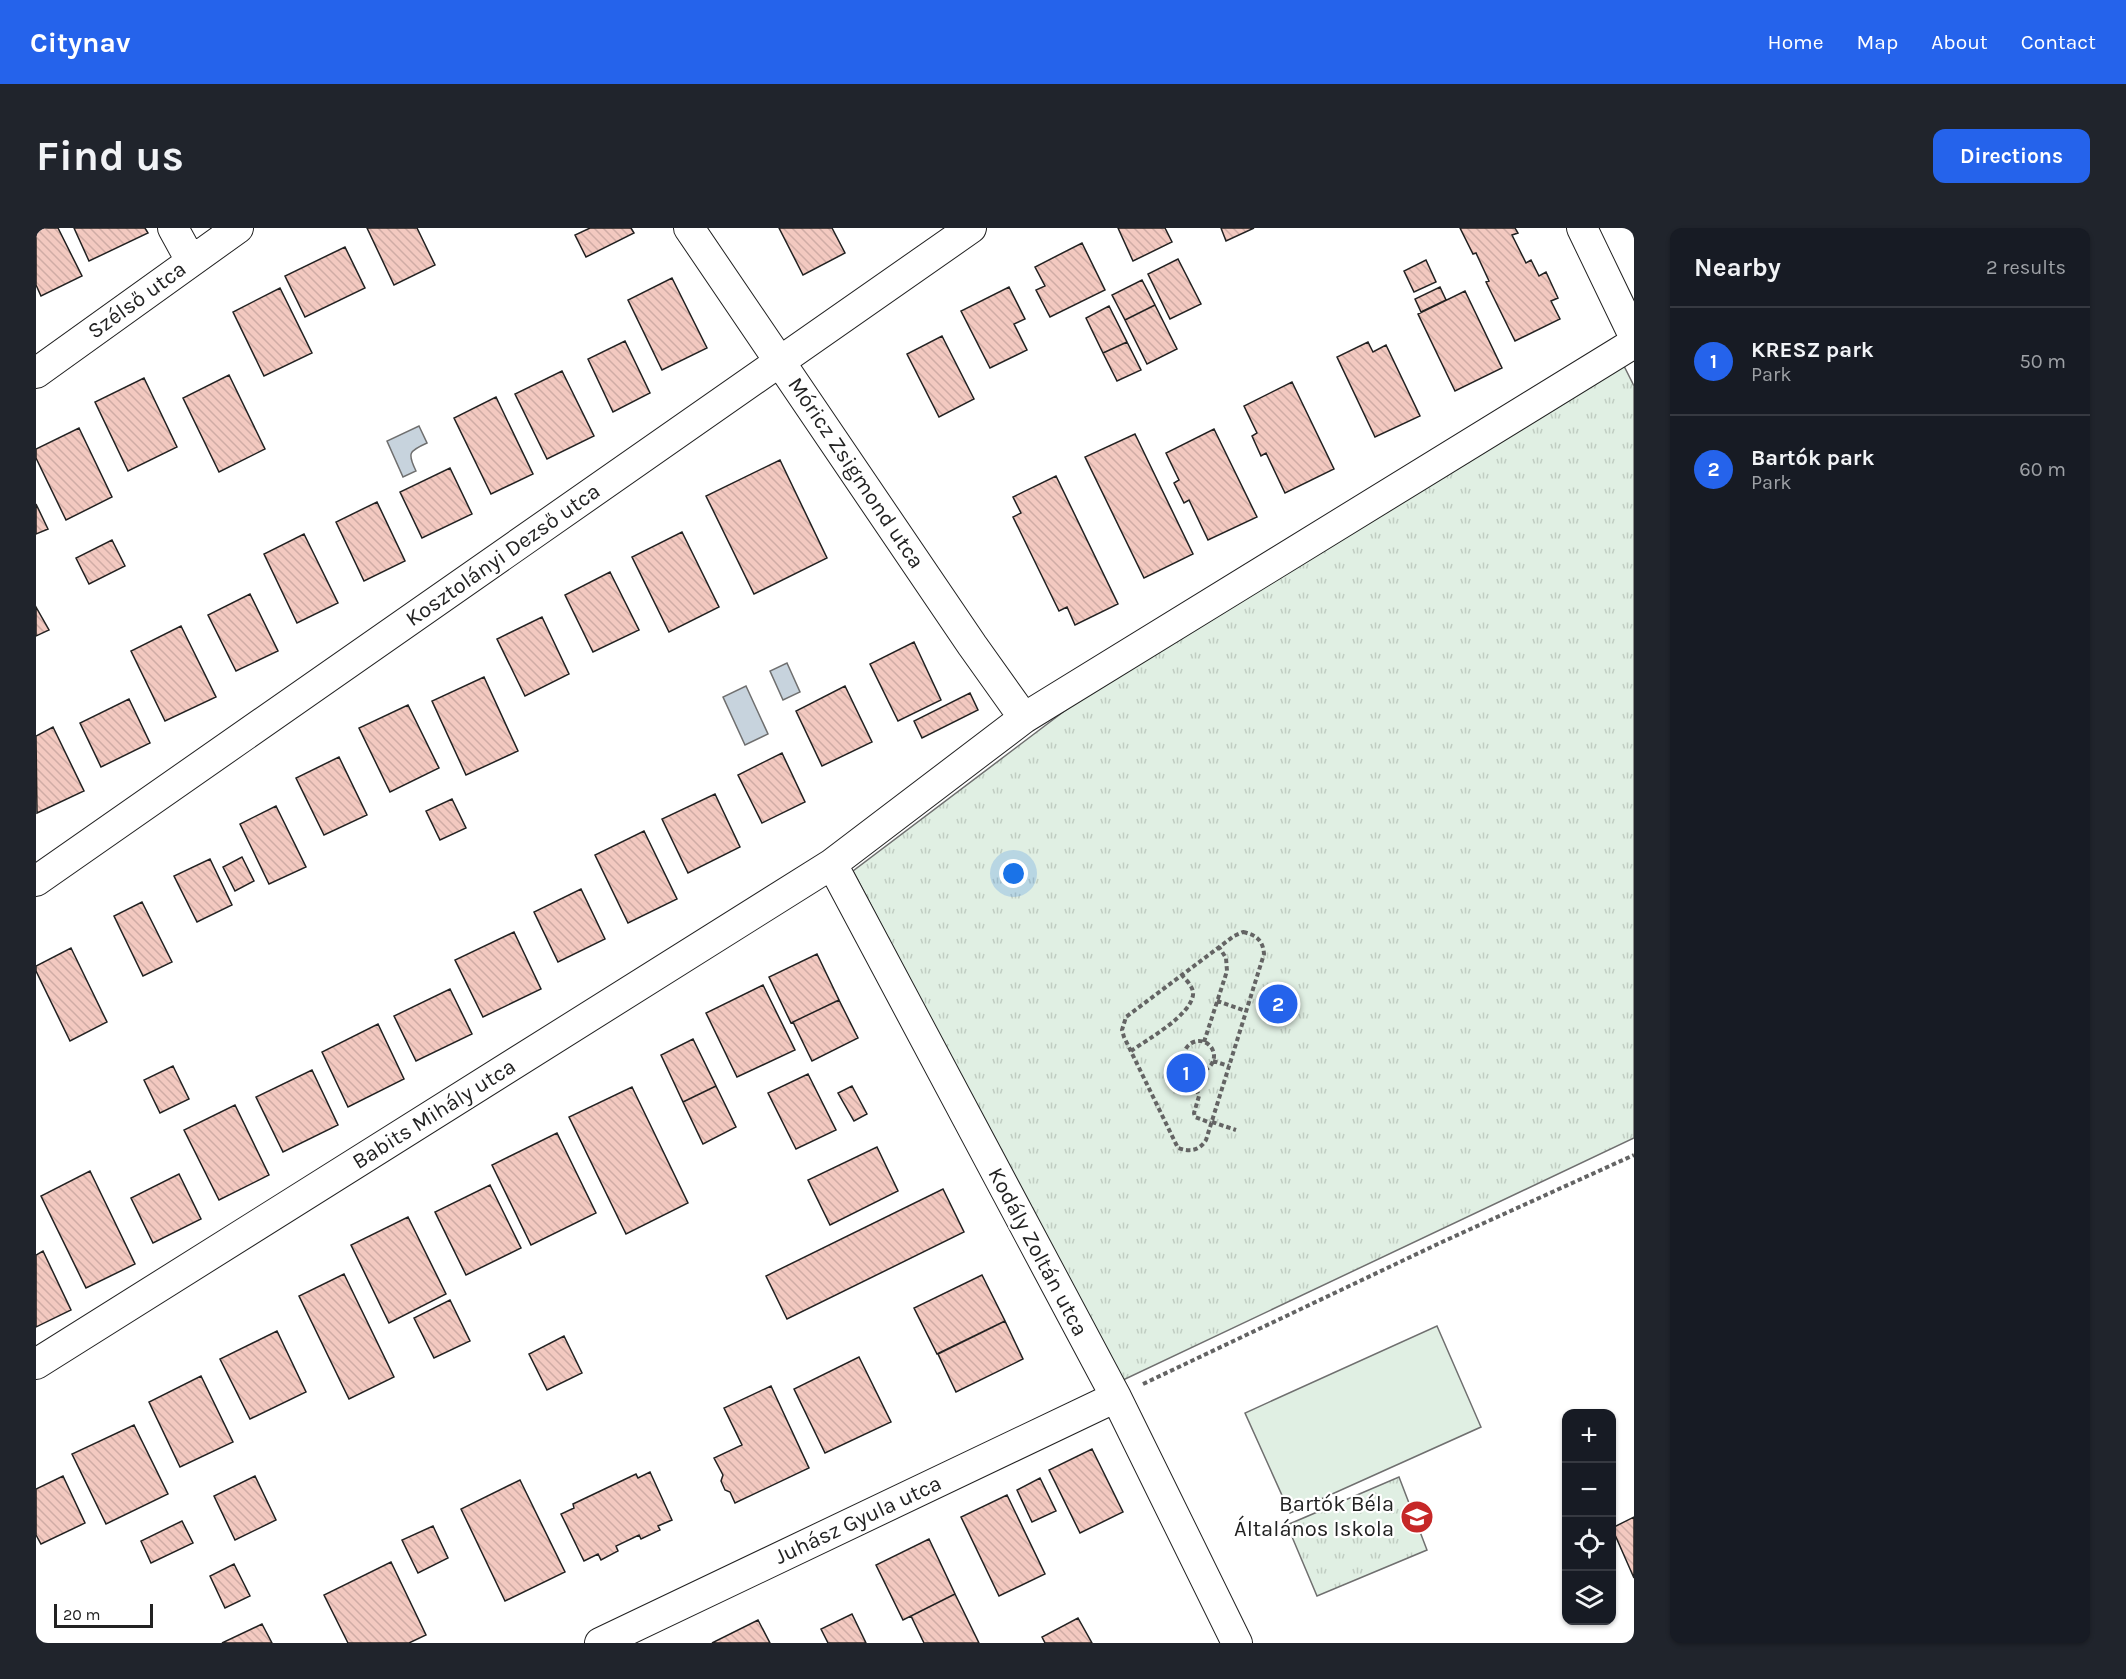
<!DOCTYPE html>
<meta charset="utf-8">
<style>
body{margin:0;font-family:Karla,sans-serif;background:#20242c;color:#f1f3f6}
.controls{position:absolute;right:18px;bottom:18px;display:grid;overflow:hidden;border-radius:12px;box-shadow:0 2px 4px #0004}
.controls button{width:54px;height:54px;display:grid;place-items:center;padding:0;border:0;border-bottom:2px solid #363941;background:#171b24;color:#f1f3f6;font:30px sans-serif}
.scale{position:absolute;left:18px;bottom:15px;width:99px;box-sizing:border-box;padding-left:6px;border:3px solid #222;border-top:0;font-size:16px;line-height:21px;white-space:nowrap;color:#222;-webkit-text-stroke:4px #fff;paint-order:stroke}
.you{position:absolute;left:978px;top:646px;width:21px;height:21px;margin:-15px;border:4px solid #fff;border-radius:50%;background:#1a73e8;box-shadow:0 0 0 9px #1a73e833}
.badge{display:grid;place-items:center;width:39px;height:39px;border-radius:50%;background:#2563eb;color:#fff;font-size:20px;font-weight:700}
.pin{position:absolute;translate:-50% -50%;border:3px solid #fff;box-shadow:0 2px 6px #0006}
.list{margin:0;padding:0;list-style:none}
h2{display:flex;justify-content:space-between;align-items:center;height:78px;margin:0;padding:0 24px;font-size:26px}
h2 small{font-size:20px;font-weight:400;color:#9ea1a6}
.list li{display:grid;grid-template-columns:39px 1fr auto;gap:18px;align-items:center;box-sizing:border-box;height:108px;padding:0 24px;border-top:2px solid #363941}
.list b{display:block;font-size:22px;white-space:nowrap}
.list p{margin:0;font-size:20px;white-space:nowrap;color:#9ea1a6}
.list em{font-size:20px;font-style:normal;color:#9ea1a6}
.icon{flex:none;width:33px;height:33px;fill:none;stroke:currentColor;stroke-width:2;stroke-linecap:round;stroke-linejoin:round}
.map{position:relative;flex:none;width:1598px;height:1415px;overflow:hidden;border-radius:12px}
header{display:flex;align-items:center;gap:36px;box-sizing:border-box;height:84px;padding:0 30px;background:#2563eb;color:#fff}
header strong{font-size:28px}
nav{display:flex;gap:33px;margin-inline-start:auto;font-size:21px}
.intro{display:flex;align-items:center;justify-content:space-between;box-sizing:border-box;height:144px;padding:0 36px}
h1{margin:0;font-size:42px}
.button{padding:15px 27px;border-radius:12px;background:#2563eb;color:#fff;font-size:21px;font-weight:700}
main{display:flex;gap:36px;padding:0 36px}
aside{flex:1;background:#171b24;border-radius:12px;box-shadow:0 2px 4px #0004}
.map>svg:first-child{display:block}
.grass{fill:url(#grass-tufts);stroke:#6f6f6f;stroke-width:1.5}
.garden{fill:#e0efe3;stroke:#6f6f6f;stroke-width:1.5}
.water{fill:#c7d3dd;stroke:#6f6f6f;stroke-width:1.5}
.building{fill:url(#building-back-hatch);stroke:#222;stroke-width:1.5}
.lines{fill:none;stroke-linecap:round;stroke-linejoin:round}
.minor-casing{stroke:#222;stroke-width:32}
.path{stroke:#646464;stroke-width:4;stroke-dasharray:4.5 3;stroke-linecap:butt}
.minor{stroke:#fff;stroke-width:30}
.labels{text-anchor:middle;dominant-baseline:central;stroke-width:4.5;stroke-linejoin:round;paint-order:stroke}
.street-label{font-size:22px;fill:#222;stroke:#fff}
.poi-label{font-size:22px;fill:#222;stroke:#fff;text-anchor:end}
</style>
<header>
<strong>Citynav</strong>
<nav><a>Home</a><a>Map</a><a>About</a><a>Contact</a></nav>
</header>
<div class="intro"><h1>Find us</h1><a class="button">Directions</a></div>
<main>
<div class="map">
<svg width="1598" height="1415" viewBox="0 0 1598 1415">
<defs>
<pattern id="grass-tufts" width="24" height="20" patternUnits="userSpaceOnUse" patternTransform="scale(1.5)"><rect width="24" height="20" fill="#e0efe3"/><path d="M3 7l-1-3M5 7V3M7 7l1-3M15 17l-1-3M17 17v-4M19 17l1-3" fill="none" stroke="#c0cdc2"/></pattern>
<pattern id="building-back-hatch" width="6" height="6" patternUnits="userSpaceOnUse" patternTransform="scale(1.5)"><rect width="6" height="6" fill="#f3c9c0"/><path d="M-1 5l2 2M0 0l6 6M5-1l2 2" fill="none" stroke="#d0aca5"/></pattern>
</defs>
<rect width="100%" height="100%" fill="#fff"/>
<path class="grass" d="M1587,136L1598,158V910L1085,1153L817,643L1043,472Z
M1363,1249L1391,1322L1281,1368L1251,1297Z"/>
<path class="garden" d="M1401,1098L1445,1199L1254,1285L1209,1185Z"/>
<path class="water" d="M383,198L391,215C373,223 371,225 380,243L367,249L351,213Z
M751,435L764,464L747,472L734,443Z
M710,458L732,506L709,517L687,469Z"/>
<path class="building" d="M0,0H22L46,48L5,68L0,57Z
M38,0H109L112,5L53,33Z
M331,0H381L399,37L358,57Z
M554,0H595L598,5L550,29L539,7Z
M743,0H796L809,25L767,47Z
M1082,0H1129L1136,14L1097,33Z
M1185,0H1218L1190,13Z
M1424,0H1479L1482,5L1476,7L1490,35L1495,32L1503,48L1510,44L1522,70L1515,73L1524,91L1479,113L1450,54L1453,53L1440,25L1437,26Z
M1046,15L1069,62L1014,89L1000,62L1009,58L999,39Z
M309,19L329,60L269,89L249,48Z
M1142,31L1165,76L1134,91L1112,46Z
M1390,32L1400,54L1378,64L1368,43Z
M636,50L671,120L626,142L592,72Z
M1106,52L1119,77L1089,92L1076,67Z
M973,59L989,91L978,96L991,122L954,140L925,83Z
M1404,59L1410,72L1385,84L1379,71Z
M244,60L276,125L228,148L197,84Z
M1429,63L1466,140L1419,163L1382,86Z
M1119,77L1141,121L1111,136L1089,92Z
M1073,78L1091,114L1067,125L1050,90Z
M906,108L938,171L903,189L871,126Z
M589,113L614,165L577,184L552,131Z
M1091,114L1105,142L1081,153L1067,125Z
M1332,114L1337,124L1350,117L1384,188L1339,209L1301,129Z
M526,143L558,208L511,231L479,166Z
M193,147L229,221L183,244L147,170Z
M108,150L141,219L92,243L59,174Z
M1256,154L1298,241L1249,265L1230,225L1225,228L1216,208L1221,205L1208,178Z
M460,169L497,246L455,266L418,190Z
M43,200L76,269L30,292L0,230V221Z
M1178,201L1221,289L1172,312L1153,272L1148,275L1138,255L1143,252L1130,225Z
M1099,206L1157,326L1108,350L1049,229Z
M744,232L791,330L718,366L670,268Z
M414,240L436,286L386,310L364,264Z
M1020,248L1082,376L1039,397L1031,379L1023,383L977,289L985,285L977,269Z
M341,274L369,333L328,353L300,294Z
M0,276L12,301L0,306Z
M646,304L683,379L633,404L596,329Z
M268,306L302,375L261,395L228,326Z
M76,312L89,338L53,356L40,330Z
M574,344L603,402L557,424L529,367Z
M214,366L242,423L200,443L172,387Z
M0,379L13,402L0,408Z
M506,389L533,446L489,468L461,411Z
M145,398L180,469L129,493L95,423Z
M878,414L905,472L862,493L834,436Z
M448,449L482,523L430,547L396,473Z
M809,458L836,514L786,538L760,483Z
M934,465L942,482L886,510L878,493Z
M93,471L114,515L65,539L44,495Z
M372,477L403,540L354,564L323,500Z
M17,499L48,563L1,585L0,508Z
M746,525L769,574L726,595L702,547Z
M303,529L331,587L288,607L260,550Z
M679,566L704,619L652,645L626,591Z
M416,571L430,600L404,612L390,583Z
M240,578L270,639L233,656L204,596Z
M608,603L641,671L592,695L559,627Z
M206,629L218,653L199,663L187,639Z
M174,631L196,677L161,694L138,648Z
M545,661L569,711L522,734L498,684Z
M106,674L136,734L107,748L78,688Z
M478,704L505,761L447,789L419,732Z
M35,720L71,794L34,813L0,743V738Z
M781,726L803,772L755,795L733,749Z
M727,757L759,822L701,849L670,785Z
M414,761L436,806L380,833L358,788Z
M803,772L822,810L776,833L757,794Z
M342,796L368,851L312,879L286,824Z
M657,811L680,858L647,874L625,827Z
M137,838L153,871L124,885L108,852Z
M276,842L302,897L247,924L220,869Z
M772,846L800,902L760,921L732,865Z
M680,858L700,899L667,916L647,874Z
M816,858L831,886L818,893L802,865Z
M596,859L652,975L590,1006L533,889Z
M199,877L233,947L183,972L148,902Z
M521,905L560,985L495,1017L456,937Z
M841,919L862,963L794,997L772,952Z
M54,943L99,1036L50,1060L5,968Z
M143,946L165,991L117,1015L95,970Z
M454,957L485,1020L430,1047L399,984Z
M907,961L928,1004L751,1091L730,1048Z
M372,989L410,1066L353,1095L315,1017Z
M7,1023L35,1082L0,1099V1027Z
M308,1046L358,1149L313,1171L263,1068Z
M946,1047L969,1093L901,1126L878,1080Z
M414,1072L434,1113L398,1130L378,1090Z
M969,1093L987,1131L920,1164L902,1126Z
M241,1103L270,1164L214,1191L184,1131Z
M528,1108L546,1145L511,1162L493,1126Z
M823,1129L855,1194L789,1225L758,1161Z
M165,1148L197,1214L144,1239L113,1174Z
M735,1158L773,1240L699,1275L694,1264L689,1262L685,1253L687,1247L678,1230L706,1217L688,1180Z
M98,1197L132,1266L70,1296L36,1226Z
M1056,1221L1087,1284L1044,1305L1013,1242Z
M614,1244L636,1292L622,1298L624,1302L605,1311L603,1307L580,1318L582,1323L565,1332L562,1326L548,1333L525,1286L538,1280L537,1276L600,1246L602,1250Z
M27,1248L49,1295L5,1316L0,1307V1261Z
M219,1248L240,1292L199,1312L178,1268Z
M1004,1250L1020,1283L996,1294L981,1262Z
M484,1252L529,1344L469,1373L425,1281Z
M971,1267L1009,1346L963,1368L925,1289Z
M1598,1289V1350L1576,1300Z
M146,1293L157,1315L115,1335L105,1313Z
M397,1298L412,1330L382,1345L366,1312Z
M893,1311L919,1366L867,1392L840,1337Z
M355,1334L390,1407L373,1415H312L288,1367Z
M198,1336L214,1368L189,1380L174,1348Z
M919,1366L943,1415H888L875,1388Z
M816,1386L830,1415H792L785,1401Z
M1042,1390L1056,1415H1009L1006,1409Z
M722,1392L734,1415H676Z
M226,1396L236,1415H186Z"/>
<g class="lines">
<g class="minor-casing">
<path id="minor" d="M137,0L155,33
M653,0L936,417L988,490
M1546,0L1598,108
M0,145L202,0
M796,636L1080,1169L1201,1415
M0,653L935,0
M0,1136L796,636L988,490L1598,115
M564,1415L1080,1169"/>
</g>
<path class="path" d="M1207,704C1220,707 1227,712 1228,726L1170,912C1163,923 1154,924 1142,920L1088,809L1086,802L1090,789L1198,708Z
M1181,773L1210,783
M1148 828a15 15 0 1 1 30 0a15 15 0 1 1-30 0Z
M1168,814L1191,743L1190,730L1183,719
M1095,823C1112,811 1154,788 1157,767C1158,759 1150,752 1146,747
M1177,833L1193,838
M1152,838L1144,847L1141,859L1147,863L1154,860L1161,863L1163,868L1158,885L1159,889L1175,895
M1176,894L1200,902
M1107,1156L1406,1014L1598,927"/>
<use href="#minor" class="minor"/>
</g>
<defs>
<g id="school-disc" transform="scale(1.725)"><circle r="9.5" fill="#c62828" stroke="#fff"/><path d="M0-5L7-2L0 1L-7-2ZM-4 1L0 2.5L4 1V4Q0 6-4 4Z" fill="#fff"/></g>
</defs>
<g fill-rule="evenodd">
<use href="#school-disc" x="1381" y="1289"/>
</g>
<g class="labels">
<g class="street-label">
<text transform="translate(101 72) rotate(-36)">Szélső utca</text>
<text transform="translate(820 245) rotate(56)">Móricz Zsigmond utca</text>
<text transform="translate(467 327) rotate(-35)">Kosztolányi Dezső utca</text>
<text transform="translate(398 886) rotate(-32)">Babits Mihály utca</text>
<text transform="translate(1002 1024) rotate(62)">Kodály Zoltán utca</text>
<text transform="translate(822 1292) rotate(-25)">Juhász Gyula utca</text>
</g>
<g class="poi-label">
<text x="1358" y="1276">Bartók Béla<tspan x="1358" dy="25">Általános Iskola</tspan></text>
</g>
</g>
</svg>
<div class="controls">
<button>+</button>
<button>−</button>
<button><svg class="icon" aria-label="locate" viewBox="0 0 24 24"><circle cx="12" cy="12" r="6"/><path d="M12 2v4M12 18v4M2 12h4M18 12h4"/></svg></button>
<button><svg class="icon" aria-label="layers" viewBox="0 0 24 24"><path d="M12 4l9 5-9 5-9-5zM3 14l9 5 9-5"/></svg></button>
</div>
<div class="scale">20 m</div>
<div class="you"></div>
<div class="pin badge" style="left:1150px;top:845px">1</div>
<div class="pin badge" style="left:1242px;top:776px">2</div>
</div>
<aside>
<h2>Nearby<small>2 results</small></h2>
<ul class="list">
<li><span class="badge">1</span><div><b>KRESZ park</b><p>Park</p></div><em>50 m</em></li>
<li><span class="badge">2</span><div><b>Bartók park</b><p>Park</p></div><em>60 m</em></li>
</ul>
</aside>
</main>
